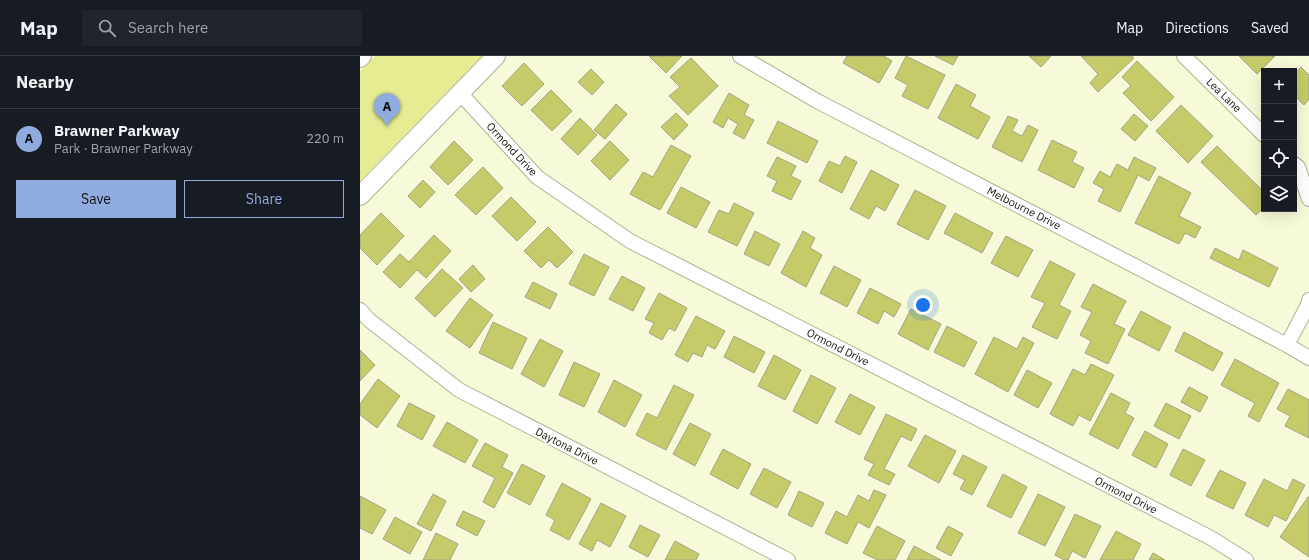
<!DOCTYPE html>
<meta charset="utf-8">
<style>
body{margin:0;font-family:"IBM Plex Sans",sans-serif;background:#20242c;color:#f1f3f6}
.controls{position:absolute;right:12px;top:12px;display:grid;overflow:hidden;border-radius:0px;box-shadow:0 4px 16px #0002}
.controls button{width:36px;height:36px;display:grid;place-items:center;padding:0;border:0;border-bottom:1px solid #363941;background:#171b24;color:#f1f3f6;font:20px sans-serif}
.you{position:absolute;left:563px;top:249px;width:14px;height:14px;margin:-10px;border:3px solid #fff;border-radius:50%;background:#1a73e8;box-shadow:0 0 0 6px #1a73e833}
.badge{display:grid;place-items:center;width:26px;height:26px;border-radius:50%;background:#90acde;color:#111;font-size:13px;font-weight:700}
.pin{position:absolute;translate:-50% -33px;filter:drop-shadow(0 1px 2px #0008)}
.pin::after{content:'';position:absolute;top:21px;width:14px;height:12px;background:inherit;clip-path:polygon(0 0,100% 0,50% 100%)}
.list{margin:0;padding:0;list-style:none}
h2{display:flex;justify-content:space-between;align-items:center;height:52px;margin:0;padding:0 16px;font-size:17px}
h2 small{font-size:13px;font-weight:400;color:#9ea1a6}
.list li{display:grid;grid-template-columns:26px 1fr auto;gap:12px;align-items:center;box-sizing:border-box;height:60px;padding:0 16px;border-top:1px solid #363941}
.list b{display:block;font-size:15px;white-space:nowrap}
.list p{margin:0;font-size:13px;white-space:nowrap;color:#9ea1a6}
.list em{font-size:13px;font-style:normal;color:#9ea1a6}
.actions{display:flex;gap:8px;padding:12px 16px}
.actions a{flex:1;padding:9px 0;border:1px solid #90acde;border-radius:0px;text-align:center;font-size:14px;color:#90acde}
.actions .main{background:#90acde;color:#111}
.icon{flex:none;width:22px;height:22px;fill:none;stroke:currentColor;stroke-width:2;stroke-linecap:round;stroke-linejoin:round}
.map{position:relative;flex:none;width:949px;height:504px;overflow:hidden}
header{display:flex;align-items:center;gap:24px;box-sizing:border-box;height:56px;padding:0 20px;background:#171b24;border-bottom:1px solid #363941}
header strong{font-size:19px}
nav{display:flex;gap:22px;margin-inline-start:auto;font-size:14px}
.search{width:280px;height:36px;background:#20242c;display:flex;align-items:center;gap:10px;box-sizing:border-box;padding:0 14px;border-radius:0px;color:#9ea1a6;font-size:15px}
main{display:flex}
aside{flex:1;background:#171b24}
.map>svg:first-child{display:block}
.green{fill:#e6ec91}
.building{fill:#c6cb69;stroke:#a2a485}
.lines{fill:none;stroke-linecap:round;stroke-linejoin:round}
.minor-casing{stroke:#afb292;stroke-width:16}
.tertiary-casing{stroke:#afb292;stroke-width:20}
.minor{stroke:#fff;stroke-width:14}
.tertiary{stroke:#fff;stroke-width:18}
.labels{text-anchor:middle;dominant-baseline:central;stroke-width:3;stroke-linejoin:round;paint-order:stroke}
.street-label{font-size:11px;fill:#121308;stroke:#fff}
</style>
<header>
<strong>Map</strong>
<div class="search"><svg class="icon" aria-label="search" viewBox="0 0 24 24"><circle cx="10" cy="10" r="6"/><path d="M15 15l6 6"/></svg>Search here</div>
<nav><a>Map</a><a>Directions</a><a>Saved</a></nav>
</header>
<main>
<aside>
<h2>Nearby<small></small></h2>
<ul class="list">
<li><span class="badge">A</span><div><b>Brawner Parkway</b><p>Park · Brawner Parkway</p></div><em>220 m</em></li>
</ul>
<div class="actions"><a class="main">Save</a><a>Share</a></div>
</aside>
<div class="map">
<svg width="949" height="504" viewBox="0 0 949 504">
<rect width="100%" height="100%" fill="#f7fad8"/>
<path class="green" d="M15,0H122L0,125V15Z"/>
<path class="building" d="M289,0H322L306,17Z
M487,0H524L532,5L519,27L483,7Z
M546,0L585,19L568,53L542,40L548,29L535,22Z
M575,0H598L593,9Z
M669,0H691L681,11Z
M721,0H772L774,2L738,36L730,27L738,18Z
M879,0H915L897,18Z
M331,2L358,30L328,59L309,40L320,31L310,21Z
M777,5L814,41L791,65L763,37L771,30L762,21Z
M164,7L184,28L162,50L142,30Z
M941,11L949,19V43L944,49L934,39V18Z
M231,13L244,26L232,39L218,26Z
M596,28L616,39L610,50L630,61L618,83L578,62Z
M191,34L212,55L192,75L171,54Z
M369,37L389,49L384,59L394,64L384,83L373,77L378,68L368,62L363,72L353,66Z
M256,48L267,58L245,83L234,74Z
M821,49L853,80L828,107L796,75Z
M316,57L328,69L314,84L301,71Z
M774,58L788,70L775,85L761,73Z
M648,60L658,64L652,75L662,80L668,69L678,74L662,106L632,91Z
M220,62L237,79L218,99L201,83Z
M418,65L458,85L447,107L407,87Z
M692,84L717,96L712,106L724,112L714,132L678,114Z
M94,85L113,104L88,129L70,111Z
M250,85L269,104L250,124L231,105Z
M311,89L331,100L300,154L270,138L283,116L293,121Z
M857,90L904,136V151L896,159L841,106Z
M485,100L497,106L482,137L459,125L469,105L480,110Z
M417,101L436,110L431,120L441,125L431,144L412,135L417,125L407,120Z
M774,101L796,112L789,125L778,119L760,156L738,145L744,133L733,127L740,115L750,121L757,108L768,114Z
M123,111L143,132L116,159L95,139Z
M511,114L539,129L525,155L516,150L509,163L490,153Z
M799,120L831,137L819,160L841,171L835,182L825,177L819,188L775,167Z
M63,124L75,136L60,152L48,140Z
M321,131L350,146L336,172L307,157Z
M555,134L586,150L568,184L537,168Z
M151,141L176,166L157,185L132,160Z
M374,147L394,157L377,190L348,176L359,154L369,158Z
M21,157L44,180L17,209L0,192V179Z
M595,157L633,177L622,197L584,177Z
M188,171L213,196L197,212L189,204L181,212L164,195Z
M395,175L420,188L409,210L384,198Z
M443,175L455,182L450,192L462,199L446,231L421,217Z
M74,179L91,195L66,222L57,214L40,232L23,216L40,198L49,206Z
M646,180L673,194L658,221L631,207Z
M855,192L879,204L883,194L918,212L909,231L850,202Z
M224,198L249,211L234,240L209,228Z
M690,205L715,218L699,249L711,255L697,283L672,271L685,247L671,241Z
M113,209L125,223L111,236L99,223Z
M474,210L501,224L487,251L460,237Z
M82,213L103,232L75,261L55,242Z
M262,220L285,232L273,255L249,243Z
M173,226L197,238L190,253L165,241Z
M733,228L766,245L754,268L765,273L748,308L725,297L731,285L720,279L732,256L721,251Z
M510,232L541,248L534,261L524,255L518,268L497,257Z
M299,237L327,252L315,275L309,272L302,284L289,277L294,267L285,263Z
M110,242L133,259L110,292L86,275Z
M551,253L581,268L568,294L538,278Z
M781,255L811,271L799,295L768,279Z
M336,260L365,275L355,293L347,289L342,301L333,297L328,306L315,299Z
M133,266L167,282L152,313L119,297Z
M587,270L617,286L604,311L574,296Z
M824,276L863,297L853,315L815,295Z
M374,280L405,296L394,317L364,301Z
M634,281L657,293L663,281L674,287L648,336L615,318Z
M180,283L203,295L184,331L161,318Z
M0,294L15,309L0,325Z
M414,299L441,314L425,344L398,330Z
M875,303L919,327L899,366L888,360L895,347L861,329Z
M214,306L240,318L224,351L199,339Z
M731,308L754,319L730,365L719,359L713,370L690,358L713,313L725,319Z
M667,314L692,327L678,352L654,339Z
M451,319L476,332L457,368L433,355Z
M18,323L40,340L17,372L0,359V348Z
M254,324L282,339L265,371L238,356Z
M314,329L334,339L306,394L276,379L287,357L297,362Z
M829,331L848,341L840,356L821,346Z
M928,333L949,344V382L925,370L930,360L917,353Z
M751,337L770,347L765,357L774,362L758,393L729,378Z
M490,338L515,351L500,379L475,366Z
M49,347L75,360L62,384L37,370Z
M806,347L831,360L819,383L794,370Z
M526,358L557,373L551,385L541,380L524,413L535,418L529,429L508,419L514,408L504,403Z
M87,366L118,384L105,407L73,390Z
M330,367L351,378L335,410L313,398Z
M785,375L808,388L796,412L772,399Z
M565,379L596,395L579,427L548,410Z
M125,387L148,399L142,411L153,417L134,452L123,446L135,422L112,410Z
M363,393L391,408L378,433L350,418Z
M823,393L845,404L831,430L810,419Z
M603,399L627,411L612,439L600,433L605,424L593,418Z
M162,408L185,420L170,449L147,437Z
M404,412L431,426L417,452L390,438Z
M860,414L886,427L873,453L846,440Z
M643,418L667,431L651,462L627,450Z
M904,423L927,435L933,423L945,429L926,465L914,459L908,471L885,459Z
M202,427L231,443L209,484L190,474L195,464L186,459Z
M514,434L526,439L509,472L498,466L487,488L465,477L476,455L487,461L498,439L509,445Z
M439,435L464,447L452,471L428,459Z
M73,438L86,445L71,475L57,468Z
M678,438L705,451L685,490L658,477Z
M0,440L26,454L12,478L0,472Z
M948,441H949V501L920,481Z
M241,447L266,460L250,491L237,484L232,495L219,488Z
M103,455L125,465L117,480L96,469Z
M715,458L741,470L725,502L712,495L708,504H704L695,499Z
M35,461L62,476L50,498L23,483Z
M280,469L300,479L288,501L269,491Z
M517,470L545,485L535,504H517L503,497Z
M588,470L603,478L591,500L576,492Z
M756,475L781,488L773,504H740Z
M76,477L98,488L90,504H63Z
M315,485L339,498L336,504H305Z
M554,490L581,504H547Z
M793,497L805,504H789Z"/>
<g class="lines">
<g class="minor-casing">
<path id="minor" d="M380,0L457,45L927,289L949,302
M824,0L904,79
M100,37L177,121L270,185L851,482L886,504
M934,108L938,111L949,143
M0,254L9,264L99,334L428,504
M927,289L948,249L949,244"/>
</g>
<g class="tertiary-casing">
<path id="tertiary" d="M0,2L2,0
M0,140L136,0"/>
</g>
<use href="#minor" class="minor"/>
<use href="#tertiary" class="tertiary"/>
</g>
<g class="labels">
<g class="street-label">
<text transform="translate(864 39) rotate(44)">Lea Lane</text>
<text transform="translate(152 93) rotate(47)">Ormond Drive</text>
<text transform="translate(664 152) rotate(27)">Melbourne Drive</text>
<text transform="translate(478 291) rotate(27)">Ormond Drive</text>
<text transform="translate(207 390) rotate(27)">Daytona Drive</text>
<text transform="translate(766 439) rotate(27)">Ormond Drive</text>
</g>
</g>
</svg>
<div class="controls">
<button>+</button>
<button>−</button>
<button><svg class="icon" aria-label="locate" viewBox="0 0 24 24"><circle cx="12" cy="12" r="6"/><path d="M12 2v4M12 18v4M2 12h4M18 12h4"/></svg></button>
<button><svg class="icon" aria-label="layers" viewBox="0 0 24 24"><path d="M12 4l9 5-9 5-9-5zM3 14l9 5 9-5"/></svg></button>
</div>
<div class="you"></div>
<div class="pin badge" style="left:27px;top:70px">A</div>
</div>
</main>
